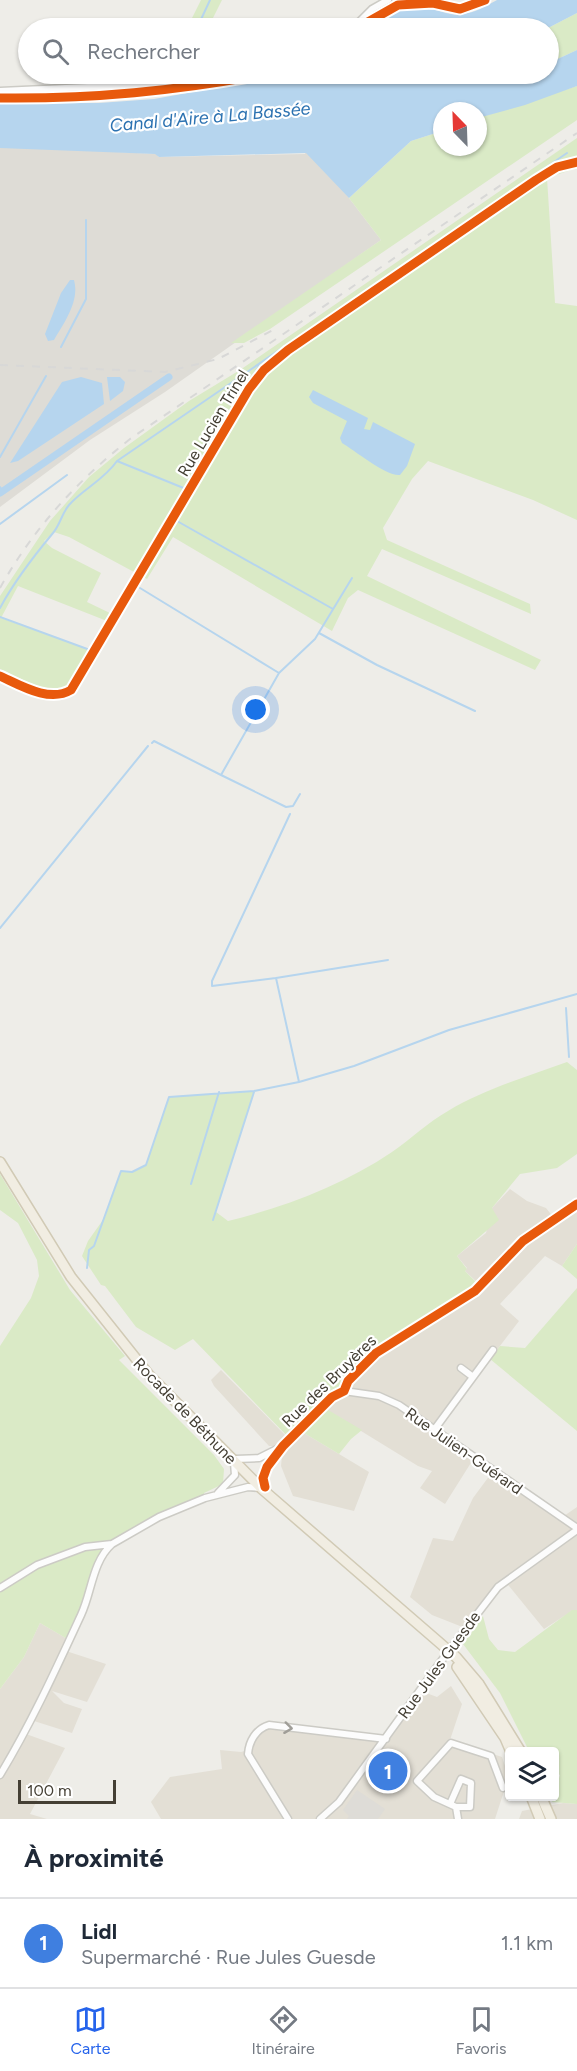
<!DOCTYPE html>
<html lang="fr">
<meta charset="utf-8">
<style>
body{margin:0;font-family:Figtree,sans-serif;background:#f2f2f3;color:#1f2937}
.controls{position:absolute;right:18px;bottom:18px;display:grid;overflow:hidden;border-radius:6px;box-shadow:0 2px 4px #0004}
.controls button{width:54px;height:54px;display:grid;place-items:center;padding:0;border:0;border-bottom:2px solid #e0e1e3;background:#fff;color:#1f2937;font:30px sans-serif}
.compass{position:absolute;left:433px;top:102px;width:54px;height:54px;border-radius:50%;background:#fff;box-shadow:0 2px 4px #0004;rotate:337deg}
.scale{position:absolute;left:18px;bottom:15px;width:98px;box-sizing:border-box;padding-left:6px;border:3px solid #443f34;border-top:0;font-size:16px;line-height:21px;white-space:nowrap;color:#443f34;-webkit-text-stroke:4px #fff;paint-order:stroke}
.you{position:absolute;left:256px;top:710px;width:21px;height:21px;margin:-15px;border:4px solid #fff;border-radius:50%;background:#1a73e8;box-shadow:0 0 0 9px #1a73e833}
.badge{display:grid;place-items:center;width:39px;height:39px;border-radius:50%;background:#2563eb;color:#fff;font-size:20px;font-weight:700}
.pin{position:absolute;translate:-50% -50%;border:3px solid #fff;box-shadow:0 2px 6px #0006}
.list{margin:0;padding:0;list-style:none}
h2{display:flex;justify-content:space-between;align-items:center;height:78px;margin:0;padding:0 24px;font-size:26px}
h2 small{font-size:20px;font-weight:400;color:#747a83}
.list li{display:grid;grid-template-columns:39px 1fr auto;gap:18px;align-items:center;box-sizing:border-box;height:90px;padding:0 24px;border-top:2px solid #e0e1e3}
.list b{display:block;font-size:22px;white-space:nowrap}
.list p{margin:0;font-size:20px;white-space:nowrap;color:#747a83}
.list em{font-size:20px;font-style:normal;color:#747a83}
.icon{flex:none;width:33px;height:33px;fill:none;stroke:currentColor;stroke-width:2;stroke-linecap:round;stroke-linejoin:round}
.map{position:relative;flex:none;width:577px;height:1819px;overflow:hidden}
.search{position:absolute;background:#fff;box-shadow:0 2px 4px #0004;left:18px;right:18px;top:18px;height:66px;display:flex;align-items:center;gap:15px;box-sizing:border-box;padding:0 21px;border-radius:33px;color:#747a83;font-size:22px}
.sheet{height:168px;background:#fff}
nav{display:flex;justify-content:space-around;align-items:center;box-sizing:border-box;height:84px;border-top:2px solid #e0e1e3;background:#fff;font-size:16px;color:#747a83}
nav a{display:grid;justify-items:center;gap:3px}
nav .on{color:#2563eb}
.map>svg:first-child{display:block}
.residential{fill:#e3dfd5}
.industrial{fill:#dedcd6}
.green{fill:#daeac6}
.parking{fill:#dedcd7}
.water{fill:#b6d5ee}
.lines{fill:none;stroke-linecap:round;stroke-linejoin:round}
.stream{stroke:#b6d5ee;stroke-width:2}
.canal{stroke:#b6d5ee;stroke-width:7}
.street-casing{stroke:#cccbc5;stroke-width:9}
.secondary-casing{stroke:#cecabe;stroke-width:11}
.primary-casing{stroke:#d1cab5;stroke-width:12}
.street{stroke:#fcfcfc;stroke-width:6}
.secondary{stroke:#f6f4ed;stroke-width:8}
.primary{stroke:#f1ede2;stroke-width:9}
.rail{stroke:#d8d8d7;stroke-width:2;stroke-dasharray:8 8;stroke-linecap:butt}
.street-bridge-casing{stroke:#cccbc5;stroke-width:9;stroke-linecap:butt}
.street-bridge{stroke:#fcfcfc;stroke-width:6}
.cycleway-casing{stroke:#fff;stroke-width:13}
.cycleway{stroke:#e8590c;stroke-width:9}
.oneway{stroke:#a09e98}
.labels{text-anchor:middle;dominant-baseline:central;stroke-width:4.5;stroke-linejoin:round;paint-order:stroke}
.street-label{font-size:16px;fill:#443f34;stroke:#fff}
.water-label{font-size:18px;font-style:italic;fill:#2c72b1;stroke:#fff}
</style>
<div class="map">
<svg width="577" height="1819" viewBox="0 0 577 1819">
<rect width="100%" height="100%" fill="#eeede8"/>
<path class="residential" d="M510,1189L527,1201L546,1208L554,1218L577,1204V1244L562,1266L545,1256L500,1304L519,1321L490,1359L485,1360L434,1430L474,1458L445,1504L420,1488L432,1471L418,1466L322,1407L376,1353L478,1283L465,1271L467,1268L457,1256L486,1233L492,1208Z
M221,1370L289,1439L299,1430L369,1472L354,1511L293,1496L281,1466L283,1446H269L214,1386L211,1380Z
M493,1471L561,1518L577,1507V1610L572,1611L544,1629L505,1581L465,1628L432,1615L410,1597L433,1538L453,1541L473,1498Z
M40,1623L69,1640L66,1651L106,1664L87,1702L52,1691L64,1703L82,1709L72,1733L34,1721L26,1734L65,1748L30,1814L47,1819H0V1689L24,1657Z
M451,1686L462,1704L450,1740L502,1757L509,1778V1786L505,1788L495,1819H161L151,1802L170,1777L222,1769L220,1750L241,1752L248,1750L264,1726L386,1739L421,1691L437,1697Z
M563,1803L577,1804V1819H519L522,1811Z"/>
<path class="industrial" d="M313,119L349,198L381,240L165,392L90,440L0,507V146L156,154L159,157L305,154Z"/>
<path class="green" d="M201,0H222L208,28H187Z
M577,13V50L549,63L548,28Z
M577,86V120L270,329L244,343H231L381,240L349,198L411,141L442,131V147H478V118Z
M577,138V168L547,178L555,303L577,306V520L533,500L428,461L412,479L383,528L387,540L530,604L531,614L382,549L367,576L541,660L535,670L358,590L348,598L332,631L173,537L147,579L69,537L54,532L44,541L52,548L101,573L87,602L112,614L107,621L18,586L1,618L90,650L68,686C48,696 19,677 0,669V596L50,521L89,477L124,448L189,401L240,370Z
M567,1062L577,1070V1154L557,1168L520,1174L492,1208L499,1220L457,1256L467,1269L465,1271L480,1286L400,1336L348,1381L344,1391L323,1407L362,1430L351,1439L339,1454L299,1430L290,1439L193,1339L175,1350L136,1327L105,1286L101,1285L82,1256L88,1241L105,1217L121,1171L132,1172L146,1165L169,1097L254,1091L216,1212L228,1221C285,1207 343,1185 392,1152C411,1139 428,1122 448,1111C485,1089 526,1077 567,1062Z
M0,1174L70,1290L125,1356L119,1360L214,1455L224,1469L223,1484L204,1493L205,1498C173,1511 127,1529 104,1553L69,1640L40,1623L24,1657L0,1689V1346L31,1298L39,1276L37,1260L18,1223L0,1210Z
M577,1244V1279L562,1266Z
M577,1288V1431L490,1359L500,1346L525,1348Z
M572,1610H577V1804L552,1802L560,1775L555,1772L554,1752L529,1751L500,1693L463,1644L483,1616L489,1639L498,1650L515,1652Z"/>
<path class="parking" d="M357,1790L385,1809L378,1819H347L349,1816L343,1810Z"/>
<path class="water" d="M497,0H577V13L548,28H369C386,11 411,6 435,10C445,12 452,16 462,14C475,13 486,6 497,0Z
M577,50V86L525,105L478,118V111H442V131L411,141L349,198L306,153L159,157L155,154L0,148V102L99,103L154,99L292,74H491L499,78L524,74H548L549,63Z
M70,280H74C80,301 64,323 54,340L48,341L45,334L61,293Z
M81,377L102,383L104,404L18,461L10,463L62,382Z
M107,377H120L125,382L123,391L110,401Z
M313,390L368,418L364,429L370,430L373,422L415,444L407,466L400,475C387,477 354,450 342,443L340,438L347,421L313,403L309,397Z"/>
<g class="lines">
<path class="stream" d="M197,28L210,0
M84,86L85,83L135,80L163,74
M61,347L86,299V220
M248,384L259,366
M0,457L46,376
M117,461L186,489
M0,487L3,491
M177,521L333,609
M0,524L67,475
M162,528L174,507
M140,588L279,673
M0,608C15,580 33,557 53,533C60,525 62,513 69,505C83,489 104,480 117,461L567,153
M0,617L90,650L103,629
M319,633L377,665L475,711
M152,743L154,741L221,775L279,673L315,639L352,578
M221,775L286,807L293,806L300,794
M0,928L148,746
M276,978L388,960
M566,1008L569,1057
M299,1082L354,1066L449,1030L577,994
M191,1184L219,1092
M213,1220L254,1092
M87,1268L89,1250L94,1246L121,1171L132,1172L146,1165L169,1097L254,1091L299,1082L276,978L212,986V981L290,814"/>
<path class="canal" d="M0,493L169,377"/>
<g class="street-casing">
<path id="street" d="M353,28L372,9L388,0
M0,91L154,84L216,74
M461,1368L473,1377
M344,1391L379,1396L399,1405L577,1528
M434,1430L493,1350
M236,1459L259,1458L283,1446
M265,1487L263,1478L267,1467L283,1446L332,1397L344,1391L348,1381L376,1353L475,1291L523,1241L577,1204
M218,1493L235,1475L234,1463
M0,1588L37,1565L85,1547L112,1544L159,1517L205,1498L248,1487L261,1488
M451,1648L498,1587L577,1530
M0,1775C31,1724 56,1669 81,1615C92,1592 92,1562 112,1544
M450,1804L461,1779L471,1783L470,1807H456
M288,1819L248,1754C249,1741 256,1729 269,1725L386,1739
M320,1819L339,1802L439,1664
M458,1819L456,1807L434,1797L417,1781L451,1743L491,1756L503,1788"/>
</g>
<g class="secondary-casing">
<path id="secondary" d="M0,676C20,685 49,703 71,690L249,389L264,370L288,350L536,180L557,167L577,162"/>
</g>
<g class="primary-casing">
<path id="primary" d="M0,1162L71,1277L149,1375L262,1489L456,1657L479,1684L521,1752
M457,1667L505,1738L511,1752
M531,1796L540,1819
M541,1796L551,1819"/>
</g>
<use href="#street" class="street"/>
<use href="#secondary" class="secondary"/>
<use href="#primary" class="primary"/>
<path class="rail" d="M0,365L165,372L218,359L273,330
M0,588C33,529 77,481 130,439L577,133"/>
<g class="street-bridge-casing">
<path id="street-bridge" d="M439,1664L451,1648"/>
</g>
<use href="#street-bridge" class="street-bridge"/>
<g class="cycleway-casing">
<path id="cycleway" d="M362,28L368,22L398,5L433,3L460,9L485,0
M0,98C94,99 175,91 267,74
M0,676C20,685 49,703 71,690L249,389L264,370L288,350L536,180L557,167L577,162
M265,1487L263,1478L267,1467L283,1446L332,1397L344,1391L348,1381L376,1353L475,1291L523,1241L577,1204"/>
</g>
<use href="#cycleway" class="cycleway"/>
</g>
<defs><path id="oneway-chevron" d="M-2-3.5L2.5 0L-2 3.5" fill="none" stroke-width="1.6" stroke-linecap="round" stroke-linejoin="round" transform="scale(1.5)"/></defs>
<use class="oneway" href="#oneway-chevron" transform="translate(288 1728) rotate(7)"/>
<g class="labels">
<g class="street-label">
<text transform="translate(213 423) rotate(-59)">Rue Lucien Trinel</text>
<text transform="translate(329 1381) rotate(-44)">Rue des Bruyères</text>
<text transform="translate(185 1411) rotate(46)">Rocade de Béthune</text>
<text transform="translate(464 1451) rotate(35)">Rue Julien-Guérard</text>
<text transform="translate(439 1665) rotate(-54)">Rue Jules Guesde</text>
</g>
<g class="water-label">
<text transform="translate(210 117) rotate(-5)">Canal d'Aire à La Bassée</text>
</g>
</g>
</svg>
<div class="controls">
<button><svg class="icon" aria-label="layers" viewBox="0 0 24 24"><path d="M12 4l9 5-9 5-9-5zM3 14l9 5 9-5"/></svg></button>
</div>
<svg class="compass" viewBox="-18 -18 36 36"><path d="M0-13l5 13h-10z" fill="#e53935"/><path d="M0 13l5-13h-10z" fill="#747a83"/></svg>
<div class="scale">100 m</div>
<div class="you"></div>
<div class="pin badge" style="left:388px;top:1771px;background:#3f7fe0">1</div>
<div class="search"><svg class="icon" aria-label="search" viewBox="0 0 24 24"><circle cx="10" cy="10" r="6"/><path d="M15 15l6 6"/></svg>Rechercher</div>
</div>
<section class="sheet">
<h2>À proximité<small></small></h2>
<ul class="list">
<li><span class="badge" style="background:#3f7fe0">1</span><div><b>Lidl</b><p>Supermarché · Rue Jules Guesde</p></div><em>1.1 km</em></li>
</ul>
</section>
<nav>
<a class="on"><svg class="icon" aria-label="map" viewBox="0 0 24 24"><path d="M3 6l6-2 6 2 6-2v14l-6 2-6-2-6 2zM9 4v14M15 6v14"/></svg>Carte</a>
<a><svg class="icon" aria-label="directions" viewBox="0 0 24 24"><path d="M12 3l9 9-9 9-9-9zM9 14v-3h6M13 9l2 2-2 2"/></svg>Itinéraire</a>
<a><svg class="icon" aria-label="saved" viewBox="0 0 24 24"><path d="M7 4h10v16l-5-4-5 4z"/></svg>Favoris</a>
</nav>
